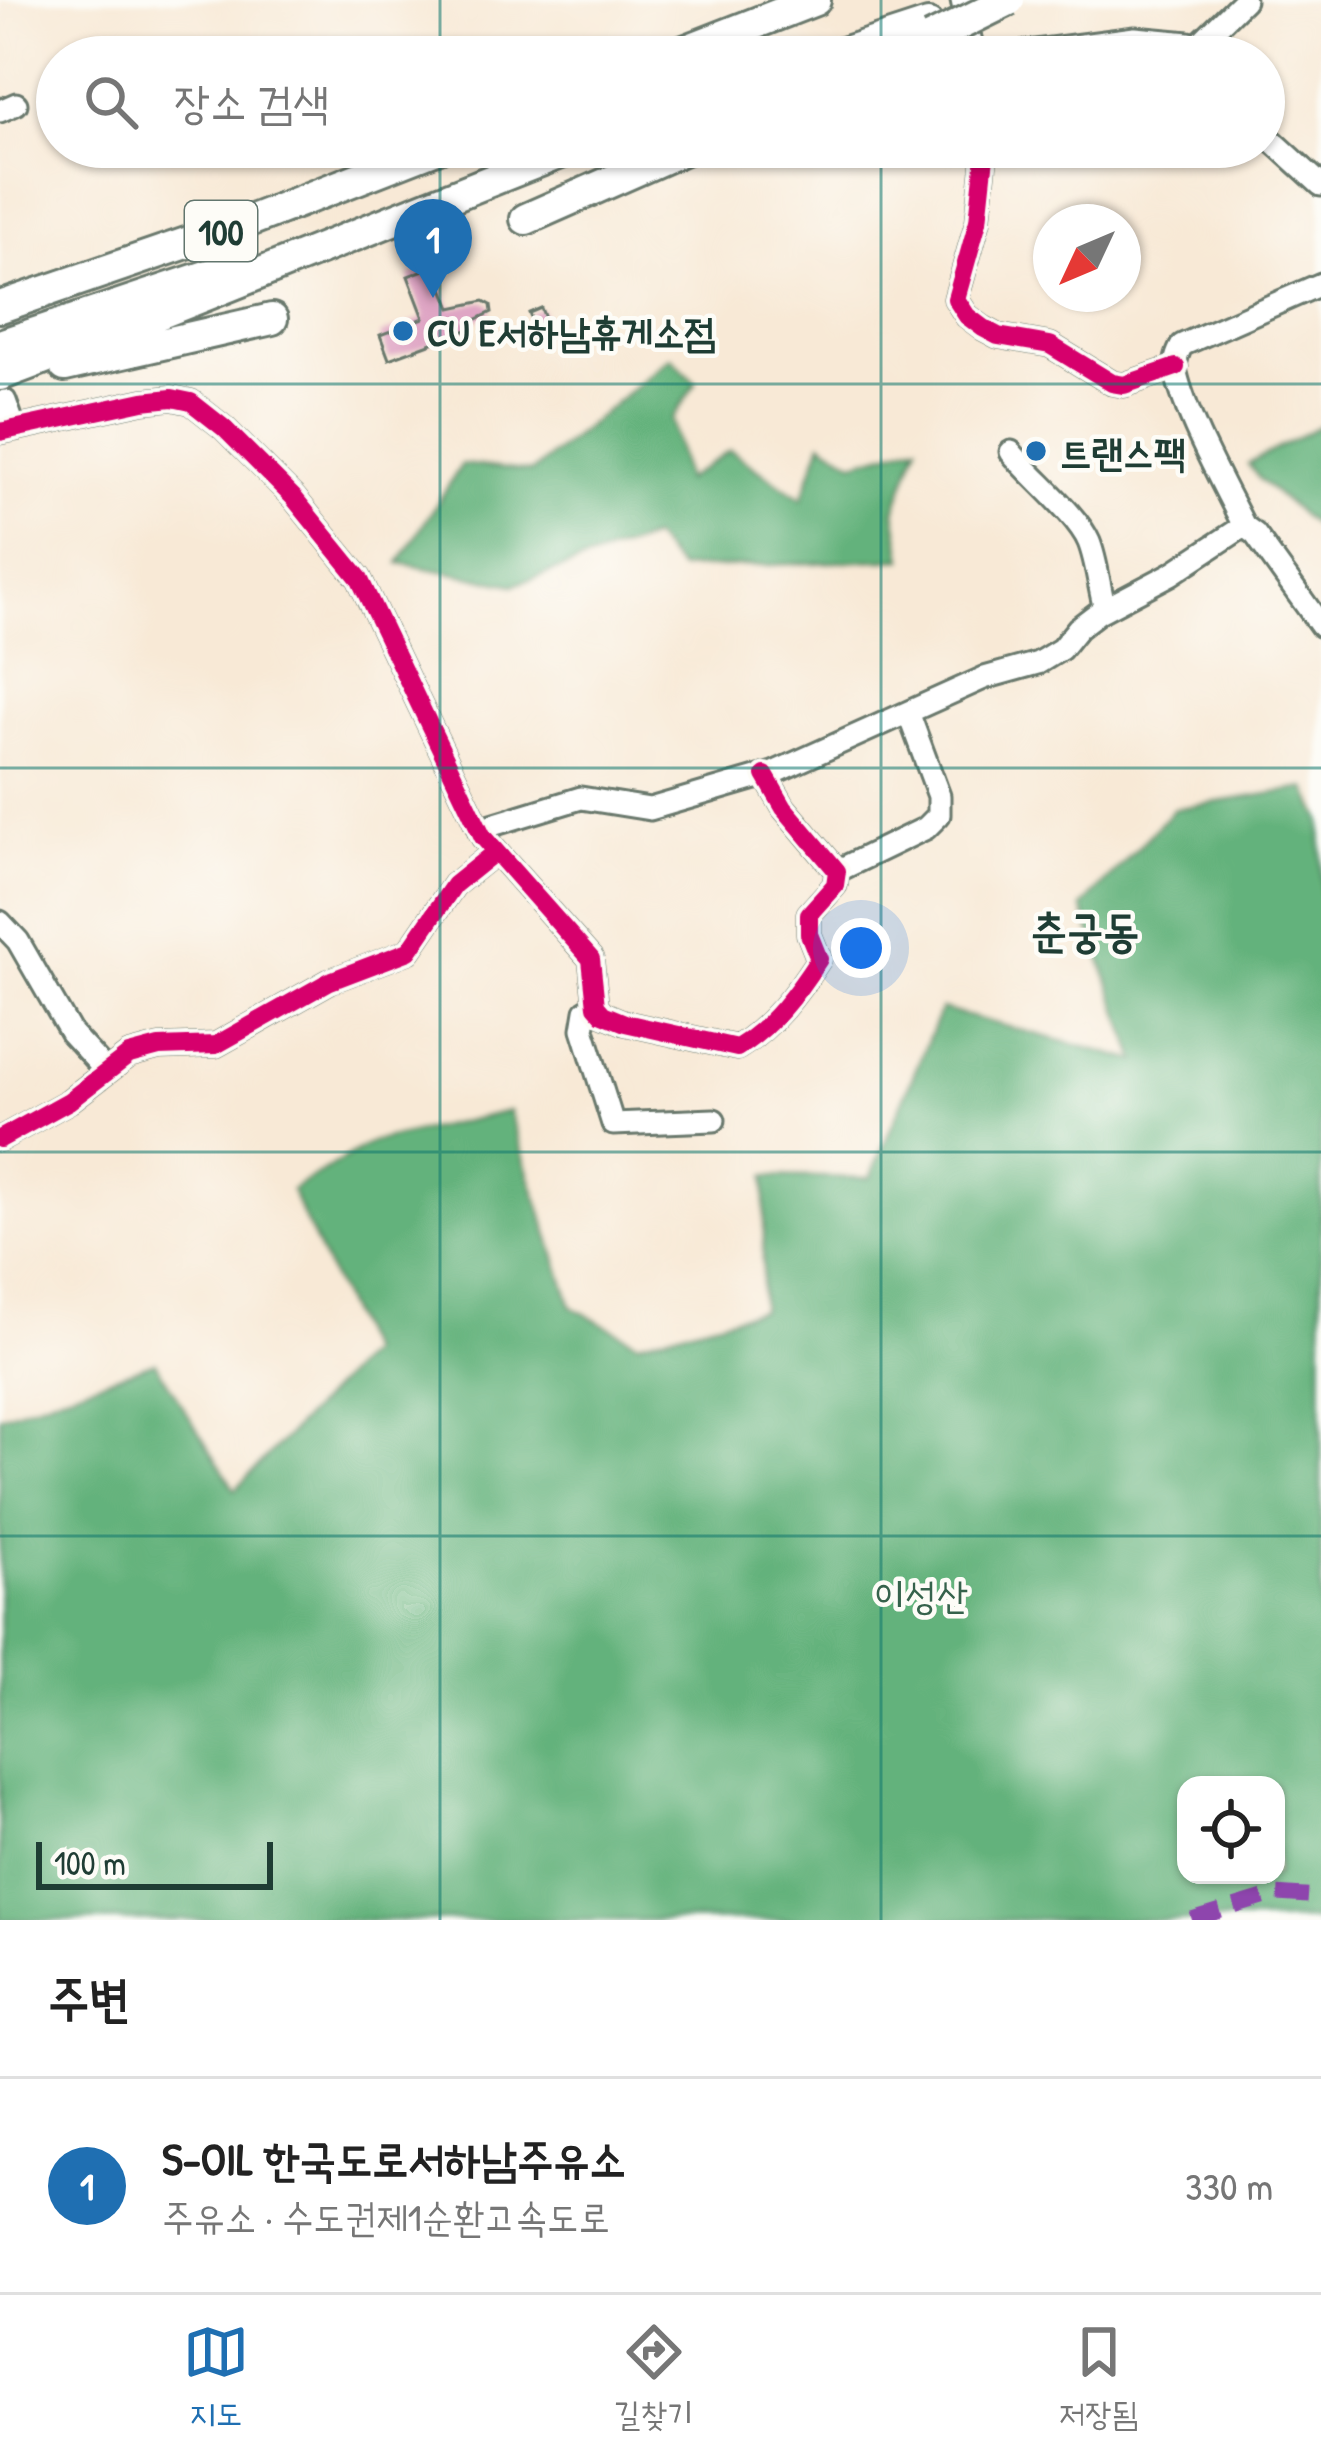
<!DOCTYPE html>
<html lang="ko">
<meta charset="utf-8">
<style>
body{margin:0;font-family:"Patrick Hand","Poor Story",sans-serif;background:#f6f6f6;color:#222}
.controls{position:absolute;right:36px;bottom:36px;display:grid;overflow:hidden;border-radius:24px;box-shadow:0 3px 9px #0004}
.controls button{width:108px;height:108px;display:grid;place-items:center;padding:0;border:0;border-bottom:3px solid #e0e0e0;background:#fff;color:#222;font:60px sans-serif}
.compass{position:absolute;left:1033px;top:204px;width:108px;height:108px;border-radius:50%;background:#fff;box-shadow:0 3px 9px #0004;rotate:226deg}
.scale{position:absolute;left:36px;bottom:30px;width:237px;box-sizing:border-box;padding-left:12px;border:6px solid #1f3d34;border-top:0;font-size:33px;line-height:42px;white-space:nowrap;color:#1f3d34;-webkit-text-stroke:9px #fdfcf7;paint-order:stroke}
.you{position:absolute;left:861px;top:948px;width:42px;height:42px;margin:-30px;border:9px solid #fff;border-radius:50%;background:#1a73e8;box-shadow:0 0 0 18px #1a73e833}
.badge{display:grid;place-items:center;width:78px;height:78px;border-radius:50%;background:#1f6fb2;color:#fff;font-size:39px;font-weight:700}
.pin{position:absolute;translate:-50% -99px;filter:drop-shadow(0 3px 6px #0008)}
.pin::after{content:'';position:absolute;top:63px;width:42px;height:36px;background:inherit;clip-path:polygon(0 0,100% 0,50% 100%)}
.list{margin:0;padding:0;list-style:none}
h2{display:flex;justify-content:space-between;align-items:center;height:156px;margin:0;padding:0 48px;font-size:51px}
h2 small{font-size:39px;font-weight:400;color:#767676}
.list li{display:grid;grid-template-columns:78px 1fr auto;gap:36px;align-items:center;box-sizing:border-box;height:216px;padding:0 48px;border-top:3px solid #e0e0e0}
.list b{display:block;font-size:45px;white-space:nowrap}
.list p{margin:0;font-size:39px;white-space:nowrap;color:#767676}
.list em{font-size:39px;font-style:normal;color:#767676}
.icon{flex:none;width:66px;height:66px;fill:none;stroke:currentColor;stroke-width:2;stroke-linecap:round;stroke-linejoin:round}
.map{position:relative;flex:none;width:1321px;height:1920px;overflow:hidden}
.search{position:absolute;background:#fff;box-shadow:0 3px 9px #0004;left:36px;right:36px;top:36px;height:132px;display:flex;align-items:center;gap:30px;box-sizing:border-box;padding:0 42px;border-radius:66px;color:#767676;font-size:45px}
.sheet{height:372px;background:#fff}
nav{display:flex;justify-content:space-around;align-items:center;box-sizing:border-box;height:168px;border-top:3px solid #e0e0e0;background:#fff;font-size:33px;color:#767676}
nav a{display:grid;justify-items:center;gap:6px}
nav .on{color:#1f6fb2}
.map>svg:first-child{display:block}
.forest{fill:#64b27c;stroke:#427858;stroke-width:3;fill-rule:evenodd}
.building{fill:#dfa5c4}
.lines{fill:none;stroke-linecap:round;stroke-linejoin:round}
.minor-casing{stroke:#6b796d;stroke-width:27}
.highway-casing{stroke:#6b796d;stroke-width:36}
.minor{stroke:#fff;stroke-width:21}
.highway{stroke:#fff;stroke-width:30}
.highway-bridge-casing{stroke:#6b796d;stroke-width:36;stroke-linecap:butt}
.highway-bridge{stroke:#fff;stroke-width:30}
.quiet{stroke:#8e44ad;stroke-width:15;stroke-dasharray:30 15;stroke-linecap:butt}
.cycleway-casing{stroke:#fdfcf7;stroke-width:26}
.cycleway{stroke:#d6006c;stroke-width:18}
.grid{fill:none;stroke:#0f766e;stroke-width:3;stroke-opacity:0.55}
.poi-dot{fill:#1f6fb2;stroke:#fdfcf7;stroke-width:4.5}
.labels{text-anchor:middle;dominant-baseline:central;stroke-width:9;stroke-linejoin:round;paint-order:stroke}
.shield{fill:#fdfcf7;stroke:#62766e;stroke-width:3}
.shield-label{font-size:36px;font-weight:bold;fill:#1f3d34}
.poi-label{font-size:39px;font-weight:bold;fill:#1f3d34;stroke:#fdfcf7;text-anchor:start}
.park-label{font-size:39px;fill:#36624c;stroke:#fdfcf7}
.quarter-label{font-size:45px;font-weight:bold;fill:#1f3d34;stroke:#fdfcf7}
</style>
<div class="map">
<svg width="1321" height="1920" viewBox="0 0 1321 1920">
<rect width="100%" height="100%" fill="#fdfcf7"/>
<filter id="ink" filterUnits="userSpaceOnUse"><feTurbulence type="fractalNoise" baseFrequency=".00833" numOctaves="2"/><feDisplacementMap in="SourceGraphic" scale="24" xChannelSelector="R" yChannelSelector="G"/><feConvolveMatrix kernelMatrix="1 2 1 2 8 2 1 2 1" color-interpolation-filters="sRGB"/></filter>
<filter id="wash" filterUnits="userSpaceOnUse"><feTurbulence type="fractalNoise" baseFrequency=".004" numOctaves="4" result="noise"/><feDisplacementMap in="SourceGraphic" scale="48" xChannelSelector="R" yChannelSelector="G"/><feGaussianBlur stdDeviation="2.7" result="paint"/><feColorMatrix in="noise" values="0 0 0 0 0 0 0 0 0 0 0 0 0 0 0 0 0 1.4 0 .05"/><feComposite in="paint" operator="in"/></filter>
<g filter="url(#wash)">
<rect width="100%" height="100%" fill="#f8e9d6"/>
<path class="forest" d="M671,357L696,383L672,419L685,480L730,450L802,499L822,442L854,462L918,444L895,511L903,559L679,569L652,538L514,585L399,563L462,464L532,472Z
M1321,425V532L1260,480L1248,464Z
M1307,788L1321,820V1920H0V1416L155,1362L235,1490L367,1353L291,1190L372,1142L509,1111L572,1307L638,1342L761,1310L766,1176L870,1178L941,1009L1137,1061L1082,907L1174,809ZM1276,1785V1875H1186V1785Z"/>
<g id="blocks">
<path class="building" d="M434,266L451,308L484,301L491,305L492,312L471,322L473,328L389,359L380,335L424,318L408,276Z
M541,308L550,332L537,336L529,313Z"/>
</g>
</g>
<g filter="url(#ink)">
<use href="#blocks" fill-opacity="0" stroke="#6b796d" stroke-width="3"/>
<g class="lines">
<g class="minor-casing">
<path id="minor" d="M962,0L974,57
M1195,48L1244,0
M988,57L1135,38L1189,43L1205,57
M0,111L16,104
M1264,133L1321,185
M986,147L978,221L956,299L967,316L983,328L998,336L1050,345L1112,383L1124,385L1176,367
M5,401L15,429
M0,432L143,401L172,398L191,402L224,428L294,498L359,578L483,837L591,959L596,1006L603,1014L625,1023L737,1048C772,1027 797,993 819,959L809,934V914L835,885L837,871L784,808L765,775
M1011,452C1032,478 1077,514 1089,542C1097,562 1099,588 1105,609
M1244,526L1255,534L1321,626
M479,829L581,798L650,809L773,773L984,678L1038,663L1061,649L1078,628L1099,612L1171,574L1244,526C1223,484 1186,417 1176,373C1174,362 1177,354 1182,345L1321,284
M837,871L926,828L939,815V796L909,715
M0,922L18,941L71,1033L106,1071
M596,1006L586,1011L583,1029L613,1124L714,1120
M0,1139L69,1101L129,1055L159,1047L216,1045L330,981L409,951L454,885L495,852"/>
</g>
<g class="highway-casing">
<path id="highway" d="M669,57L815,0
M830,57L928,25
M526,219L689,147
M0,307L239,225L439,147
M0,345L239,265
M65,366L272,319
M0,375C194,303 383,222 576,147"/>
</g>
<use href="#minor" class="minor"/>
<use href="#highway" class="highway"/>
<g class="highway-bridge-casing">
<path id="highway-bridge" d="M930,39L1009,0"/>
</g>
<use href="#highway-bridge" class="highway-bridge"/>
<path class="quiet" d="M1192,1920L1276,1894L1321,1897"/>
<g class="cycleway-casing">
<path id="cycleway" d="M986,147L978,221L956,299L967,316L983,328L998,336L1050,345L1112,383L1124,385L1176,367
M0,432L143,401L172,398L191,402L224,428L294,498L359,578L483,837L591,959L596,1006L603,1014L625,1023L737,1048C772,1027 797,993 819,959L809,934V914L835,885L837,871L784,808L765,775
M0,1139L69,1101L129,1055L159,1047L216,1045L330,981L409,951L454,885L495,852"/>
</g>
<use href="#cycleway" class="cycleway"/>
</g>
</g>
<path class="grid" d="M440,0V57M881,0V57M440,147V1920M881,147V1920M0,384H1321M0,768H1321M0,1152H1321M0,1536H1321"/>
<g class="poi-dot">
<circle cx="403" cy="331" r="12"/>
<circle cx="1036" cy="451" r="12"/>
</g>
<g class="labels">
<rect class="shield" x="185" y="201" width="72" height="60" rx="9"/>
<g class="shield-label">
<text x="221" y="231">100</text>
</g>
<g class="poi-label">
<text x="427" y="331">CU E서하남휴게소점</text>
<text x="1060" y="451">트랜스팩</text>
</g>
<g class="park-label">
<text x="921" y="1594">이성산</text>
</g>
<g class="quarter-label">
<text x="1085" y="929">춘궁동</text>
</g>
</g>
</svg>
<div class="controls">
<button><svg class="icon" aria-label="locate" viewBox="0 0 24 24"><circle cx="12" cy="12" r="6"/><path d="M12 2v4M12 18v4M2 12h4M18 12h4"/></svg></button>
</div>
<svg class="compass" viewBox="-18 -18 36 36"><path d="M0-13l5 13h-10z" fill="#e53935"/><path d="M0 13l5-13h-10z" fill="#767676"/></svg>
<div class="scale">100 m</div>
<div class="you"></div>
<div class="pin badge" style="left:433px;top:298px">1</div>
<div class="search"><svg class="icon" aria-label="search" viewBox="0 0 24 24"><circle cx="10" cy="10" r="6"/><path d="M15 15l6 6"/></svg>장소 검색</div>
</div>
<section class="sheet">
<h2>주변<small></small></h2>
<ul class="list">
<li><span class="badge">1</span><div><b>S-OIL 한국도로서하남주유소</b><p>주유소 · 수도권제1순환고속도로</p></div><em>330 m</em></li>
</ul>
</section>
<nav>
<a class="on"><svg class="icon" aria-label="map" viewBox="0 0 24 24"><path d="M3 6l6-2 6 2 6-2v14l-6 2-6-2-6 2zM9 4v14M15 6v14"/></svg>지도</a>
<a><svg class="icon" aria-label="directions" viewBox="0 0 24 24"><path d="M12 3l9 9-9 9-9-9zM9 14v-3h6M13 9l2 2-2 2"/></svg>길찾기</a>
<a><svg class="icon" aria-label="saved" viewBox="0 0 24 24"><path d="M7 4h10v16l-5-4-5 4z"/></svg>저장됨</a>
</nav>
